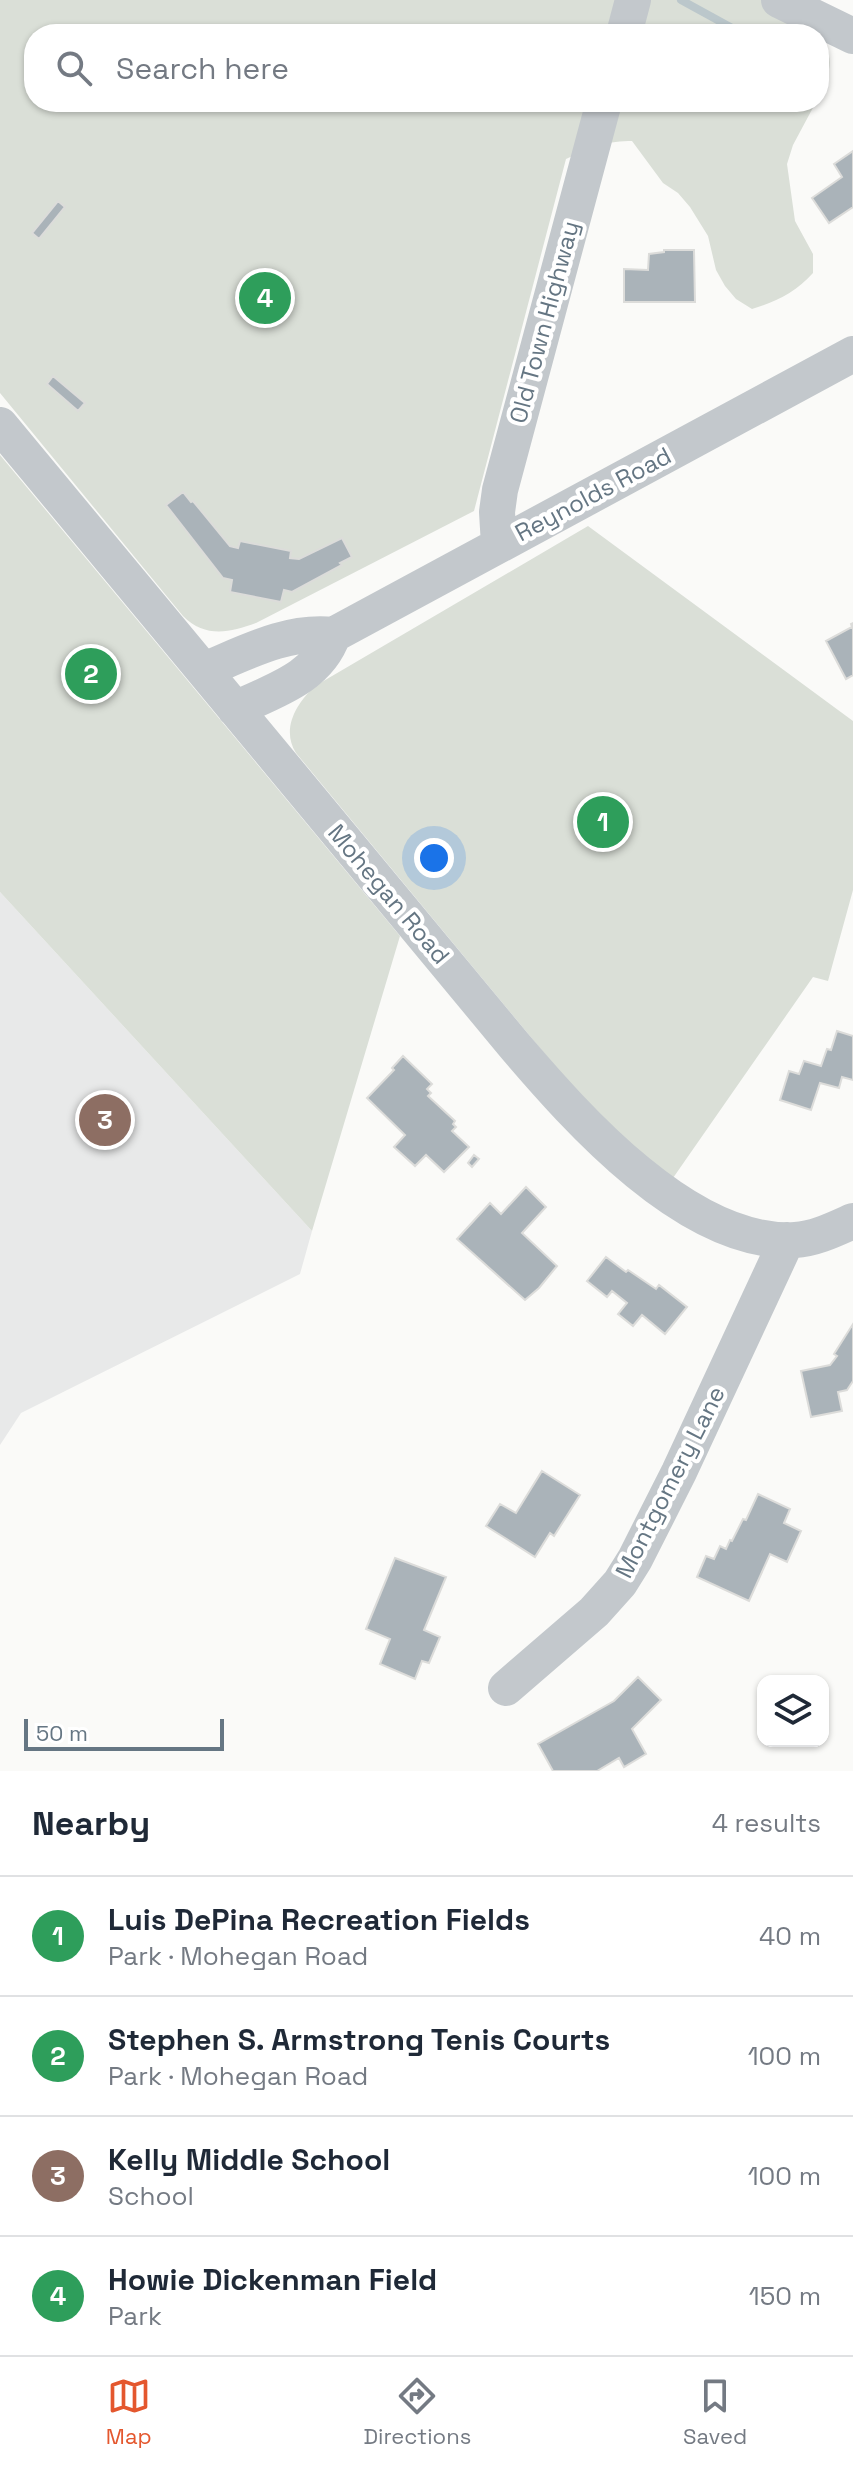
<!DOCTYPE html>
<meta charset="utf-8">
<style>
body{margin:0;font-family:"Space Grotesk",sans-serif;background:#f2f2f3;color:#1f2937}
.controls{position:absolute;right:24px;bottom:24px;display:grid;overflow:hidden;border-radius:16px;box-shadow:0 2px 6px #0004}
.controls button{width:72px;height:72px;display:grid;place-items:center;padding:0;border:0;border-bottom:2px solid #e0e1e3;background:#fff;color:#1f2937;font:40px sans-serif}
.scale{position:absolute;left:24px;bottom:20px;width:200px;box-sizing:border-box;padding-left:8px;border:4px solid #657683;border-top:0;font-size:22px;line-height:28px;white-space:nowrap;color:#657683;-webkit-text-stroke:6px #fff;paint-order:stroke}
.you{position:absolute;left:434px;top:858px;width:28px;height:28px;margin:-20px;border:6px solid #fff;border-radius:50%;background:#1a73e8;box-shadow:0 0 0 12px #1a73e833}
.badge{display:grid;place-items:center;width:52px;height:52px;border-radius:50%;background:#e4572e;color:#fff;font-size:26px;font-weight:700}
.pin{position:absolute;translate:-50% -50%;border:4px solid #fff;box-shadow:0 2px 8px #0006}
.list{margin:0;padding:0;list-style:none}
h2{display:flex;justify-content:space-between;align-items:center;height:104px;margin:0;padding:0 32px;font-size:34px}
h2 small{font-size:26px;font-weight:400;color:#747a83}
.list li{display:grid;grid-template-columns:52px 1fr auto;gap:24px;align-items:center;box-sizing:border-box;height:120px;padding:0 32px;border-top:2px solid #e0e1e3}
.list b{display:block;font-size:30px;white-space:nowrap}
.list p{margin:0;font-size:26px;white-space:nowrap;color:#747a83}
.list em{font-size:26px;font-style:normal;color:#747a83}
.icon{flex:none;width:44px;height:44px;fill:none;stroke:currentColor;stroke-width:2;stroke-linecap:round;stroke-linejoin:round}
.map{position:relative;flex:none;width:853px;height:1771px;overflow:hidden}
.search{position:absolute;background:#fff;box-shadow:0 2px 6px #0004;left:24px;right:24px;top:24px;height:88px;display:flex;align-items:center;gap:20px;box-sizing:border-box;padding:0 28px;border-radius:32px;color:#747a83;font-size:30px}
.sheet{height:584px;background:#fff}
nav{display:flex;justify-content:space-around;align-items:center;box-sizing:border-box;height:112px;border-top:2px solid #e0e1e3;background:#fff;font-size:22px;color:#747a83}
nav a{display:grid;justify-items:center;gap:4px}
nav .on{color:#e4572e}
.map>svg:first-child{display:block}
.built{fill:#e8e9e9}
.green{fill:#dadfd7}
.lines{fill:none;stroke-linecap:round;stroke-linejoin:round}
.stream{stroke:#bbc7cb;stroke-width:8}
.building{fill:#aab3b9;stroke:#dcdcda;stroke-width:2}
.minor{stroke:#c3c8cc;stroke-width:36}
.labels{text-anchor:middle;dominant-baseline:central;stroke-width:8;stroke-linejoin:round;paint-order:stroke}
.street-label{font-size:24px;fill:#657683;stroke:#fff}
</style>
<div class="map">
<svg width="853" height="1771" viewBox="0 0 853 1771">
<rect width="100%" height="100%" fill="#fafaf8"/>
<path class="built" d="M0,892L312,1231L300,1274L21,1413L0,1445Z"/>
<path class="green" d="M0,0H779L816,34H34V102H816L793,145L787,164L795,221L813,254V273C796,292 776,302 752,309L736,299L725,286L716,270L708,236L690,207L678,193L663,183L632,141C607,140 588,149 566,159L474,511L256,623C229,633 205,638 183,616L0,393Z
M819,36C836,56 830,75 819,96Z
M0,455L400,936L312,1231L0,892Z
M588,526L853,721V890L828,981L813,977L673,1178L643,1155L582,1099L296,753C281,729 296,704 315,686Z"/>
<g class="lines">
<path class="stream" d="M681,0L743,34"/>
</g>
<path class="building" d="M853,151V207L829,223L812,198L842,177L834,164Z
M58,201L65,207L39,239L32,233Z
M664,250H694L695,302H624V269L648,270L649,254L664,252Z
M53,376L85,403L78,411L47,384Z
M183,492L191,502L193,501L230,546L238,548L240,541L291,551L290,558L299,559L342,538L352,557L340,563L342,565L292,592L284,590L281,602L230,592L232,580L223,578L166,505Z
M853,623V675L846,679L826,641L852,627L851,624Z
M837,1031L853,1036V1080L842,1077L839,1088L820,1083L811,1110L780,1100L789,1071L799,1074L804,1061L821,1066L827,1049L831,1050Z
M403,1056L432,1084L427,1089L431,1093L428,1096L455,1121L453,1124L456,1127L452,1131L469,1147L444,1172L426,1155L415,1166L394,1147L405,1135L367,1098L394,1070L392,1068Z
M474,1155L479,1159L472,1167L468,1163Z
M526,1187L546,1207L522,1233L557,1266L539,1288L525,1300L457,1239L490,1203L501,1214Z
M606,1257L626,1272L628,1270L656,1289L659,1285L687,1307L665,1334L642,1315L633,1326L618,1314L627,1303L612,1291L607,1297L587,1281Z
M853,1324V1381L847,1390L838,1392L842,1411L811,1417L801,1371L830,1365L837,1356L834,1354Z
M542,1471L580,1495L554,1536L550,1533L535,1557L486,1526L500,1504L516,1513Z
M758,1494L790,1509L784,1523L801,1531L787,1562L770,1554L749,1601L697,1577L706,1556L714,1559L720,1546L726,1549L730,1540L732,1541L743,1519L746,1520Z
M395,1558L446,1577L424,1630L440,1637L429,1663L422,1661L415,1679L380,1664L390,1639L366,1629Z
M638,1677L661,1700L632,1729L646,1754L624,1767L619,1758L597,1771H553L538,1744L614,1701Z"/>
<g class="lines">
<path class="minor" d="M779,0L853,36
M624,34L633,0
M0,425L514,1045C577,1119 689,1246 795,1240C815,1239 835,1229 853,1221
M499,545L497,512L500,490L604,102
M204,670C245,653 287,630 333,635L853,354
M235,709C273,691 318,678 333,635
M506,1688L594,1612L620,1583L635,1559L679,1472L787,1240"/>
</g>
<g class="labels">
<g class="street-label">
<text transform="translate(544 322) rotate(-75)">Old Town Highway</text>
<text transform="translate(593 494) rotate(-28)">Reynolds Road</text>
<text transform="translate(389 894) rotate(50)">Mohegan Road</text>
<text transform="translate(670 1482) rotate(-63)">Montgomery Lane</text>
</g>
</g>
</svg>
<div class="controls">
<button><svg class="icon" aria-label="layers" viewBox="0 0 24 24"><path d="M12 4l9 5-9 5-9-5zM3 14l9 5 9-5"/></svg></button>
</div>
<div class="scale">50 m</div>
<div class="you"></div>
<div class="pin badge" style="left:603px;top:822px;background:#2e9e5b">1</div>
<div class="pin badge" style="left:91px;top:674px;background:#2e9e5b">2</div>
<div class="pin badge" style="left:105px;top:1120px;background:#8d6e63">3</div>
<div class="pin badge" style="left:265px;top:298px;background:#2e9e5b">4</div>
<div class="search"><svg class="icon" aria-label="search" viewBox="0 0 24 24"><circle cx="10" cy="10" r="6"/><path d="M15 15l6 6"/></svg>Search here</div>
</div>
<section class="sheet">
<h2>Nearby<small>4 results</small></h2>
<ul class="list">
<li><span class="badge" style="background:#2e9e5b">1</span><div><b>Luis DePina Recreation Fields</b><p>Park · Mohegan Road</p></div><em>40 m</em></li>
<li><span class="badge" style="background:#2e9e5b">2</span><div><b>Stephen S. Armstrong Tenis Courts</b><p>Park · Mohegan Road</p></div><em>100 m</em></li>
<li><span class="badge" style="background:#8d6e63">3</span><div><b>Kelly Middle School</b><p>School</p></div><em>100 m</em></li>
<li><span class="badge" style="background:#2e9e5b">4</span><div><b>Howie Dickenman Field</b><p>Park</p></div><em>150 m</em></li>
</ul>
</section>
<nav>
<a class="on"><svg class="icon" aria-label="map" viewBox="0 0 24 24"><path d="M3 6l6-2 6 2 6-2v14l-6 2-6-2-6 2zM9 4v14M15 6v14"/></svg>Map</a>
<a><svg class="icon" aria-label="directions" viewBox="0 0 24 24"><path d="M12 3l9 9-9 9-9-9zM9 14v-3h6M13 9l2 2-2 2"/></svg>Directions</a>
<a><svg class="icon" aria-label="saved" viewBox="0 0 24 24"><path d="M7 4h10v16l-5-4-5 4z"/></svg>Saved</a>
</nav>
